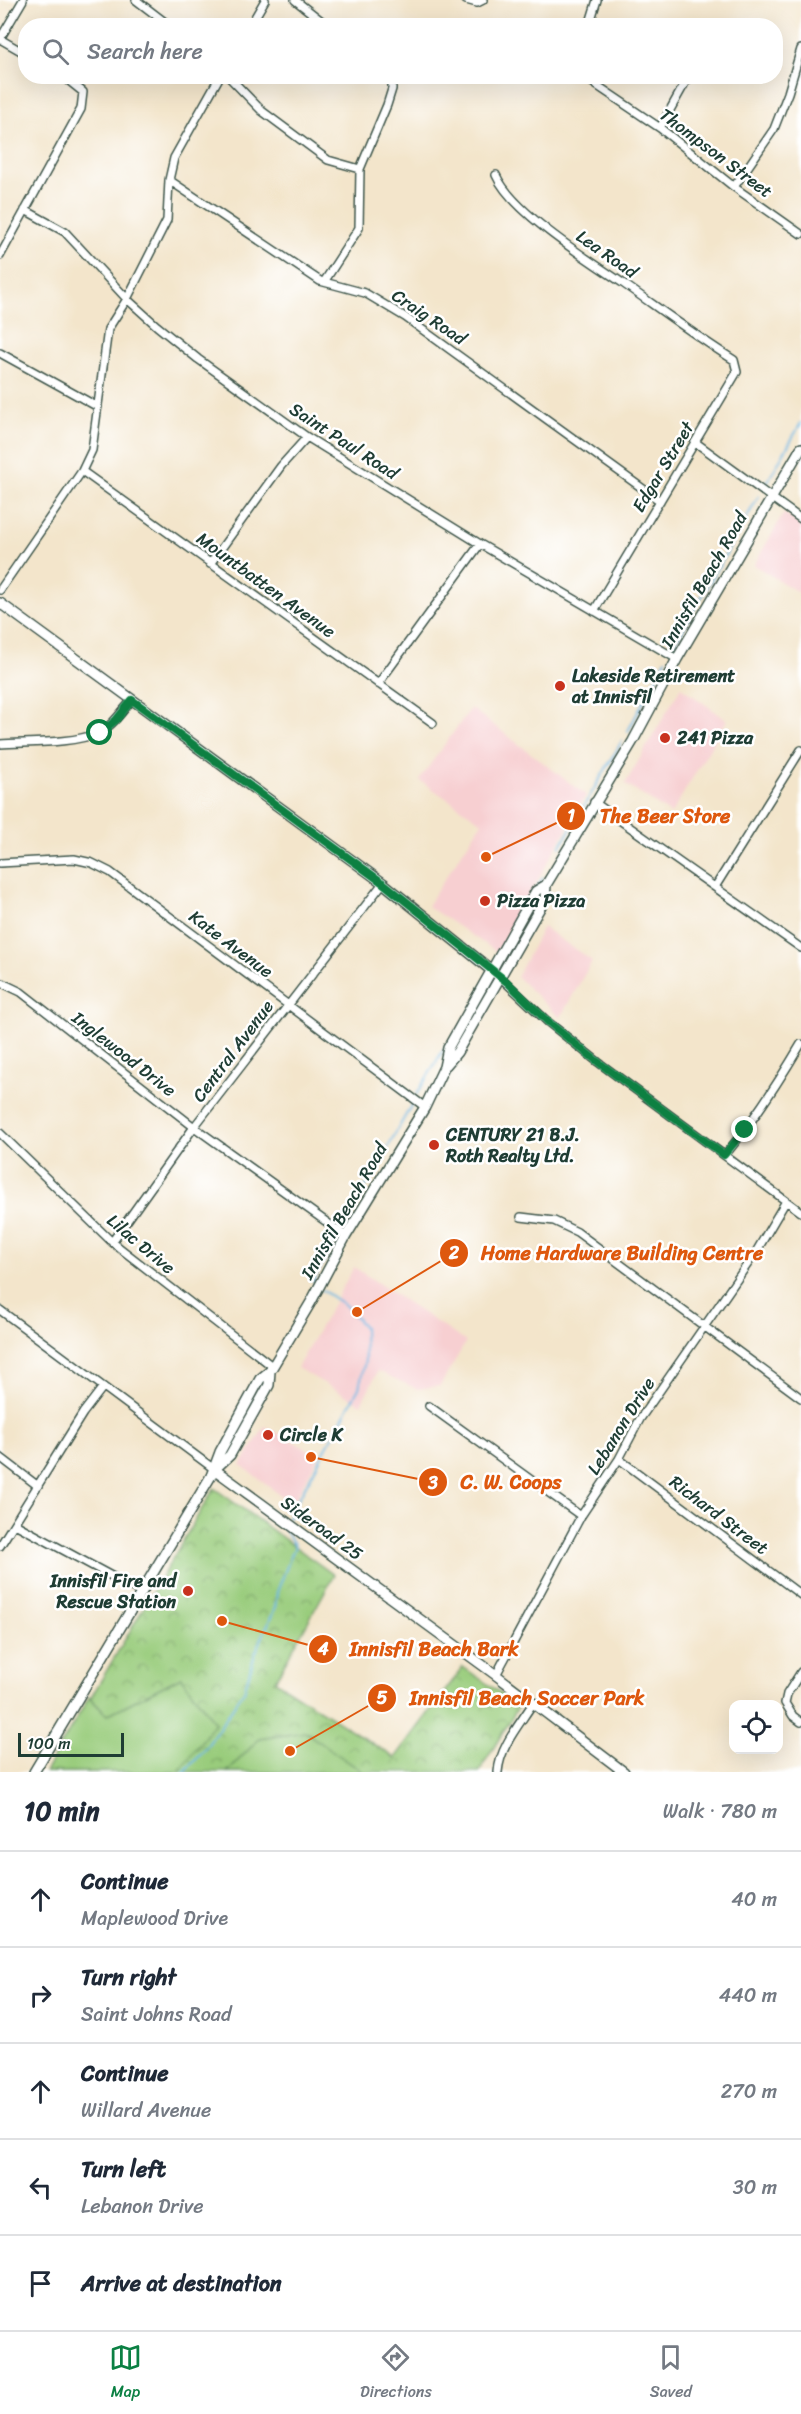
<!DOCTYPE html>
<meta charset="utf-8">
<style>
body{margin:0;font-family:Sriracha,sans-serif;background:#f6f6f7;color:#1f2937}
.controls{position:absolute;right:18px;bottom:18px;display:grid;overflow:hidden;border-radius:12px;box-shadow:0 6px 24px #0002}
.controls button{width:54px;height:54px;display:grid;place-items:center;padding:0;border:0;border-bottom:2px solid #e0e1e3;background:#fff;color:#1f2937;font:30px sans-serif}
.scale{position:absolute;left:18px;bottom:15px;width:106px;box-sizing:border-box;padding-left:6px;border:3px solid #1f3d34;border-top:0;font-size:16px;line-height:21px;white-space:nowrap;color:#1f3d34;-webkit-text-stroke:4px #fff;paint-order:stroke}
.stop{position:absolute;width:18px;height:18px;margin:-14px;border:4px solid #0b8043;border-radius:50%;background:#fff}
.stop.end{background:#0b8043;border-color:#fff;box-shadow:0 2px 6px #0008}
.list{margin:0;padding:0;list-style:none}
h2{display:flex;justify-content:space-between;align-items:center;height:78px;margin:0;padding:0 24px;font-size:26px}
h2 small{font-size:20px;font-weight:400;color:#747a83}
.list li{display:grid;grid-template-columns:39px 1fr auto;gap:18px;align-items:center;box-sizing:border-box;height:96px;padding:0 24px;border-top:2px solid #e0e1e3}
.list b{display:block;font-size:22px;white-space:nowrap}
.list p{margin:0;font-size:20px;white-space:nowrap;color:#747a83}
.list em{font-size:20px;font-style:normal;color:#747a83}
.icon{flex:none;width:33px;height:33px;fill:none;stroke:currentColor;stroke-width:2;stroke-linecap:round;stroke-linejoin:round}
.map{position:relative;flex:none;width:801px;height:1772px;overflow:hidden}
.search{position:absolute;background:#fff;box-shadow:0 6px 24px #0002;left:18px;right:18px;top:18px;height:66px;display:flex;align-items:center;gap:15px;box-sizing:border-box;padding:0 21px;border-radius:24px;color:#747a83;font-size:22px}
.sheet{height:558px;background:#fff}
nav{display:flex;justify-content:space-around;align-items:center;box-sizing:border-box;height:84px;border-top:2px solid #e0e1e3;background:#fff;font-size:16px;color:#747a83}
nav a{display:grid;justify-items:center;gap:3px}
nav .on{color:#0b8043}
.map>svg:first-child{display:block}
.built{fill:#f7cfd1}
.park{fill:url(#park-crowns);stroke:#5c8458;stroke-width:1.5}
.pitch{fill:#99cc7c;stroke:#5c8458;stroke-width:1.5}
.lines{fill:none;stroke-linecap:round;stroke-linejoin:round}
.stream{stroke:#69b6e3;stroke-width:2}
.street-casing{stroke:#3f564b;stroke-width:10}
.secondary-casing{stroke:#3f564b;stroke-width:12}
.street{stroke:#fff;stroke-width:7}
.secondary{stroke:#fff;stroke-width:9}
.route{stroke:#0b8043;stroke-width:8}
.poi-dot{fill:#c8321e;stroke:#fff;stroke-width:2}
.labels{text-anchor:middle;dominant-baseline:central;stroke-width:5;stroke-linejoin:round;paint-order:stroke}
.street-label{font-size:18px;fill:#1f3d34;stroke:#fff}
.poi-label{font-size:18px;font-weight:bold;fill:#1f3d34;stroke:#fff;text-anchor:start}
.leader{fill:none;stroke:#de580e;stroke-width:2}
.callout-dot{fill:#de580e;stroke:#fff;stroke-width:2}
.mark-label{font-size:18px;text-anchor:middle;font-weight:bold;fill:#fff}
.callout-label{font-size:20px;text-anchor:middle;font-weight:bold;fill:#de580e;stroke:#fff;stroke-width:5;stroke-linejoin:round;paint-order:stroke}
</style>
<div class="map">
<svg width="801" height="1772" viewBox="0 0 801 1772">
<defs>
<pattern id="park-crowns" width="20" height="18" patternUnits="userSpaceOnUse" patternTransform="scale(1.5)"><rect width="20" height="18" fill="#99cc7c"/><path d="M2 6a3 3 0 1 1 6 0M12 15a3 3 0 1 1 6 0" fill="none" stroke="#7ca766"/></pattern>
</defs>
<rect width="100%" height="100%" fill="#fff"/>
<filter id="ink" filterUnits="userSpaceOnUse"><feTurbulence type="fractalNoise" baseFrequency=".0167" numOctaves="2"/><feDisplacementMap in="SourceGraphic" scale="12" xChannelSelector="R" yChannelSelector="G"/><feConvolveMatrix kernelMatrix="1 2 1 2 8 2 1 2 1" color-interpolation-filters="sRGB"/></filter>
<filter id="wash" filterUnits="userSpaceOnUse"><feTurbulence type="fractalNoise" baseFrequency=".008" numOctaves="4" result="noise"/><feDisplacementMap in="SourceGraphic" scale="24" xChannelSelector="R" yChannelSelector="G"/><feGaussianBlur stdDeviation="1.35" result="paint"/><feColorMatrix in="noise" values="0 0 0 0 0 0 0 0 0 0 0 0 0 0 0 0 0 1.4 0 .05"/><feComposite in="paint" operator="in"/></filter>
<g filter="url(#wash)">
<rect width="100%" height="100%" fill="#f3e5cb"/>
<path class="built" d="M784,513L801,525V594L754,565Z
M681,687L727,720L671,814L625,784Z
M471,708L586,795L497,952L427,906L482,822L419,780Z
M543,927L592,961L560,1018L517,977Z
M354,1267L466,1342L440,1386L417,1389L378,1371L361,1404L297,1368Z
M265,1426L319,1456L292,1504L241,1465Z"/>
<path class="park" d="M214,1488L334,1575L275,1681L395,1758L463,1667L519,1706L479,1772H47Z"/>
<path class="pitch" d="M181,1677L215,1723L179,1772H45L89,1697L107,1715Z
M305,1732L363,1772H227L259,1739Z"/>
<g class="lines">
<path class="stream" d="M765,486L801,423
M672,649L759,496
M628,731L666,659
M560,847L622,741
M538,886L543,878
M417,1094L445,1047
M343,1227L412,1104
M317,1286L313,1281L338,1237
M288,1518L359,1388L365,1361L364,1327L346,1306L322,1290
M184,1772L203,1752L244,1691L255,1654L275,1608L277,1592L295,1546L283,1527L285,1523"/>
</g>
</g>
<g filter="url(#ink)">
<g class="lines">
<g class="street-casing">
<path id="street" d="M136,0L170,26
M295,0L328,26
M466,0L477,3L483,0
M250,26L265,0
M589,26L597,0
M0,39L23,0
M0,39L26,54
M228,76L262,111L328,160L360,169
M583,76L660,128L734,187L801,234
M660,128L685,83L686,76
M496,175C512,212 589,260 624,284C661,310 697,337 734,360L737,372L594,611
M169,180L320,281L365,293L405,317L660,501
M734,187L774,129L788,93L801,49
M25,210L65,232L127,299L157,326L198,359L307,437L480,544L677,659
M0,256L81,109L83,92L63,76
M324,282L359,228L360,169L387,105L392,89V76
M0,353L98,407
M695,442L801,519
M82,471L433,723
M210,564L281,466L307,437
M0,590L82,471L92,450L108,329L127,299L167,220L169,180L174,158L220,76
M378,684L480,544
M0,744C29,742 72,744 98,733C112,727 122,711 132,700
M594,802L801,948
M0,863L74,859L92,863L110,872L425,1107
M715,887L801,750
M500,977L548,1022L598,1062L801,1212
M0,982L21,992L194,1127L346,1236
M0,1133L112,1242L272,1366
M725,1155C754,1120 778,1083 801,1044
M521,1217L554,1221L577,1232L801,1398
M112,1242L194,1127L383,883
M0,1310L214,1469
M429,1406L581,1516
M0,1457L38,1486
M619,1459L801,1595
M15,1524L141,1592
M0,1546L83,1413L103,1387
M801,1672L787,1694L785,1703L793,1716L801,1722
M496,1675L581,1516L619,1459L640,1419L756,1252L786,1201
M498,1772C500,1746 520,1724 533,1703"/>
</g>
<g class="secondary-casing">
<path id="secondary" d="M0,603L383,883L496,974
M446,1065L457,1052L545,899L546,885L633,741L677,659L801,448
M216,1468L230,1455L269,1385L270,1371
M214,1469L496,1675L624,1772
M34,1772L211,1476L220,1452L260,1379L270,1371L311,1302L346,1236L425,1107L444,1067L448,1048L536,891L546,885"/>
</g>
<use href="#street" class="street"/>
<use href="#secondary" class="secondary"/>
</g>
</g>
<g class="lines" filter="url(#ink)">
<path class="route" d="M100,733L116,720L132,700L383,883L507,982L548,1022L598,1062L724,1155L745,1130"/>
</g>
<g class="poi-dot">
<circle cx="560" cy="686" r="6"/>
<circle cx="665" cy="738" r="6"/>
<circle cx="485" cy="901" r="6"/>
<circle cx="434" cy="1145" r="6"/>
<circle cx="268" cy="1435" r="6"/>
<circle cx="188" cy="1591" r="6"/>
</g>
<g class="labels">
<g class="street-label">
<text transform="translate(716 153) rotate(37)">Thompson Street</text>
<text transform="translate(607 254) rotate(35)">Lea Road</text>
<text transform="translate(429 317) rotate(34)">Craig Road</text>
<text transform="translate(344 441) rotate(33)">Saint Paul Road</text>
<text transform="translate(663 467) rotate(-59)">Edgar Street</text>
<text transform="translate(704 580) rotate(-60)">Innisfil Beach Road</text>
<text transform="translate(266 585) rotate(36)">Mountbatten Avenue</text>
<text transform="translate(231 944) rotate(37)">Kate Avenue</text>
<text transform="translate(233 1051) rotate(-53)">Central Avenue</text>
<text transform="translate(124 1054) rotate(38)">Inglewood Drive</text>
<text transform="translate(344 1211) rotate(-60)">Innisfil Beach Road</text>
<text transform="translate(141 1244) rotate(40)">Lilac Drive</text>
<text transform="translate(621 1426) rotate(-58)">Lebanon Drive</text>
<text transform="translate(719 1515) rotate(37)">Richard Street</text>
<text transform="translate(322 1528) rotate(36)">Sideroad 25</text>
</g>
<g class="poi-label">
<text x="572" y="676">Lakeside Retirement<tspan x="572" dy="21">at Innisfil</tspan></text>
<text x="677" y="738">241 Pizza</text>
<text x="497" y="901">Pizza Pizza</text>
<text x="446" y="1135">CENTURY 21 B.J.<tspan x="446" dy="21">Roth Realty Ltd.</tspan></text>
<text x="280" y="1435">Circle K</text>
<text x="176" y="1581" text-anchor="end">Innisfil Fire and<tspan x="176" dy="21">Rescue Station</tspan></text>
</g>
</g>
<path class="leader" d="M486 857L571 816M357 1312L454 1253M311 1457L433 1482M222 1621L323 1649M290 1751L382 1698"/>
<g class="callout-dot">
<circle cx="486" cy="857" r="6"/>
<circle cx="357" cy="1312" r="6"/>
<circle cx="311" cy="1457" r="6"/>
<circle cx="222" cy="1621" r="6"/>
<circle cx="290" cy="1751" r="6"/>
<circle cx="571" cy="816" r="15"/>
<circle cx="454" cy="1253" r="15"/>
<circle cx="433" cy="1482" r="15"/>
<circle cx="323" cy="1649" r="15"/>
<circle cx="382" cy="1698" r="15"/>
</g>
<g class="mark-label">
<text x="571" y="822">1</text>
<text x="454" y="1259">2</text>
<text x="433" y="1489">3</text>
<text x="323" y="1655">4</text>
<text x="382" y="1704">5</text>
</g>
<g class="callout-label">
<text x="665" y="823">The Beer Store</text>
<text x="622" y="1260">Home Hardware Building Centre</text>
<text x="511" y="1489">C. W. Coops</text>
<text x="434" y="1656">Innisfil Beach Bark</text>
<text x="527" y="1705">Innisfil Beach Soccer Park</text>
</g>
</svg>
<div class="controls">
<button><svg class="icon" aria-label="locate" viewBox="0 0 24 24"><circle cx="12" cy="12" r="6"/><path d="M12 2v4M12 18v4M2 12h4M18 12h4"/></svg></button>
</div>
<div class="scale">100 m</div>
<div class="stop" style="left:100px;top:733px"></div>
<div class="stop end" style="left:745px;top:1130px"></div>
<div class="search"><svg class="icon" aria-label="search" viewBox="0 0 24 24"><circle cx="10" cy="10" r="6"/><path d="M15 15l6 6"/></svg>Search here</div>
</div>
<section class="sheet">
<h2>10 min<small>Walk · 780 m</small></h2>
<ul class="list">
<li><svg class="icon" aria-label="ahead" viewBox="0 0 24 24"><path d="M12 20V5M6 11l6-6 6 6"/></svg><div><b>Continue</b><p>Maplewood Drive</p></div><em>40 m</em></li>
<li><svg class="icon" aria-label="right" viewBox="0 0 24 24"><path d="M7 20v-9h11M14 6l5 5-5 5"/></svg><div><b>Turn right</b><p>Saint Johns Road</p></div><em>440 m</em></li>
<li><svg class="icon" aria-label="ahead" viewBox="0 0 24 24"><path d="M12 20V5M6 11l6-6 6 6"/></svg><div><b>Continue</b><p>Willard Avenue</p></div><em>270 m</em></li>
<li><svg class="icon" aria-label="left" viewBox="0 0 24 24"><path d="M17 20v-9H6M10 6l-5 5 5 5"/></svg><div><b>Turn left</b><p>Lebanon Drive</p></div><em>30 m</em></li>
<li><svg class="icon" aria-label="arrive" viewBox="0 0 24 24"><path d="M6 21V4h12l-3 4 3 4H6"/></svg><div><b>Arrive at destination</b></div></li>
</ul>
</section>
<nav>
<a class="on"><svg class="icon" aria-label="map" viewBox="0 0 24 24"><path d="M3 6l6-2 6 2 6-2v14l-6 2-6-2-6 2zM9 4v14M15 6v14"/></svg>Map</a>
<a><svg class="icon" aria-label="directions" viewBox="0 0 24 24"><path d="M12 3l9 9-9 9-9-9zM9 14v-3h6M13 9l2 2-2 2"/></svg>Directions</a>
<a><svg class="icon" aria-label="saved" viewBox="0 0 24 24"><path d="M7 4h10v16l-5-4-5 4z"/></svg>Saved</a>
</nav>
